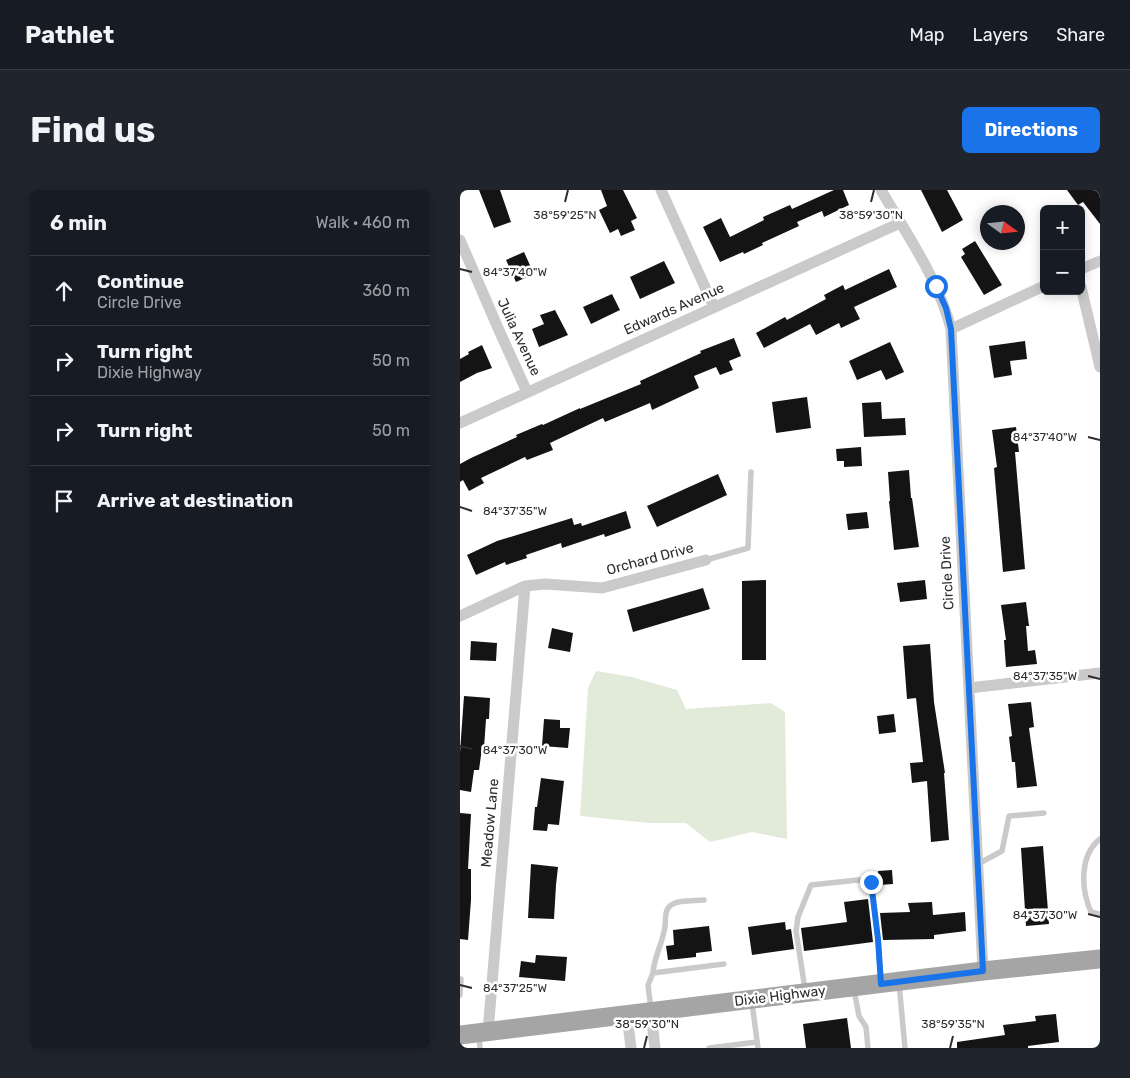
<!DOCTYPE html>
<meta charset="utf-8">
<style>
body{margin:0;font-family:Rubik,sans-serif;background:#20242c;color:#f1f3f6}
.controls{position:absolute;right:15px;top:15px;display:grid;overflow:hidden;border-radius:8px;box-shadow:0 2px 12px #0003}
.controls button{width:45px;height:45px;display:grid;place-items:center;padding:0;border:0;border-bottom:1px solid #363941;background:#171b24;color:#f1f3f6;font:25px sans-serif}
.compass{position:absolute;left:520px;top:15px;width:45px;height:45px;border-radius:50%;background:#171b24;box-shadow:0 2px 12px #0003;rotate:105deg}
.stop{position:absolute;width:15px;height:15px;margin:-11px;border:4px solid #1a73e8;border-radius:50%;background:#fff}
.stop.end{background:#1a73e8;border-color:#fff;box-shadow:0 1px 5px #0008}
.list{margin:0;padding:0;list-style:none}
h2{display:flex;justify-content:space-between;align-items:center;height:65px;margin:0;padding:0 20px;font-size:21px}
h2 small{font-size:16px;font-weight:400;color:#9ea1a6}
.list li{display:grid;grid-template-columns:32px 1fr auto;gap:15px;align-items:center;box-sizing:border-box;height:70px;padding:0 20px;border-top:1px solid #363941}
.list b{display:block;font-size:19px;white-space:nowrap}
.list p{margin:0;font-size:16px;white-space:nowrap;color:#9ea1a6}
.list em{font-size:16px;font-style:normal;color:#9ea1a6}
.icon{flex:none;width:28px;height:28px;fill:none;stroke:currentColor;stroke-width:2;stroke-linecap:round;stroke-linejoin:round}
.map{position:relative;flex:none;width:640px;height:858px;overflow:hidden;border-radius:8px}
header{display:flex;align-items:center;gap:30px;box-sizing:border-box;height:70px;padding:0 25px;background:#171b24;border-bottom:1px solid #363941}
header strong{font-size:24px}
nav{display:flex;gap:28px;margin-inline-start:auto;font-size:18px}
.intro{display:flex;align-items:center;justify-content:space-between;box-sizing:border-box;height:120px;padding:0 30px}
h1{margin:0;font-size:35px}
.button{padding:12px 22px;border-radius:8px;background:#1a73e8;color:#fff;font-size:18px;font-weight:700}
main{display:flex;gap:30px;padding:0 30px}
aside{flex:1;background:#171b24;border-radius:8px;box-shadow:0 2px 12px #0003}
.map>svg:first-child{display:block}
.green{fill:#e2ebd9}
.building{fill:#141414}
.lines{fill:none;stroke-linecap:round;stroke-linejoin:round}
.lane{stroke:#cacaca;stroke-width:5.5}
.street{stroke:#cacaca;stroke-width:11}
.primary{stroke:#a5a5a5;stroke-width:19}
.route{stroke:#1a73e8;stroke-width:6}
.ticks{fill:none;stroke:#2d2d2d;stroke-width:2}
.labels{text-anchor:middle;dominant-baseline:central;stroke-width:5;stroke-linejoin:round;paint-order:stroke}
.street-label{font-size:14px;fill:#2d2d2d;stroke:#fff}
.ticks-label{font-size:12px;text-anchor:middle;fill:#2d2d2d;stroke:#fff;stroke-width:5;stroke-linejoin:round;paint-order:stroke}
</style>
<header>
<strong>Pathlet</strong>
<nav><a>Map</a><a>Layers</a><a>Share</a></nav>
</header>
<div class="intro"><h1>Find us</h1><a class="button">Directions</a></div>
<main>
<aside>
<h2>6 min<small>Walk · 460 m</small></h2>
<ul class="list">
<li><svg class="icon" aria-label="ahead" viewBox="0 0 24 24"><path d="M12 20V5M6 11l6-6 6 6"/></svg><div><b>Continue</b><p>Circle Drive</p></div><em>360 m</em></li>
<li><svg class="icon" aria-label="right" viewBox="0 0 24 24"><path d="M7 20v-9h11M14 6l5 5-5 5"/></svg><div><b>Turn right</b><p>Dixie Highway</p></div><em>50 m</em></li>
<li><svg class="icon" aria-label="right" viewBox="0 0 24 24"><path d="M7 20v-9h11M14 6l5 5-5 5"/></svg><div><b>Turn right</b></div><em>50 m</em></li>
<li><svg class="icon" aria-label="arrive" viewBox="0 0 24 24"><path d="M6 21V4h12l-3 4 3 4H6"/></svg><div><b>Arrive at destination</b></div></li>
</ul>
</aside>
<div class="map">
<svg width="640" height="858" viewBox="0 0 640 858">
<rect width="100%" height="100%" fill="#fff"/>
<path class="green" d="M136,481L172,487L217,500L226,519L311,513L325,522L327,649L292,642L250,652L226,633H189L120,626L128,498Z"/>
<path class="building" d="M19,0H40L51,32L34,38Z
M141,0H163L177,28L171,31L175,40L161,46L158,39L150,43L139,20L147,16Z
M374,0H383L389,15L364,27L362,21L337,32L339,36L302,53L303,55L284,64L283,62L260,72L243,37L261,28L270,47L304,30L303,27L330,15L332,19Z
M461,0H487L503,30L482,42Z
M607,0H640V34L623,12L618,15Z
M515,51L542,95L524,105L501,67L505,64L502,59Z
M64,62L74,84L56,92L46,70Z
M204,71L215,93L180,109L170,87Z
M429,79L437,97L394,117L400,129L381,138L379,133L356,145L350,134L304,158L296,143L325,127L327,130L366,109L364,105L383,95L385,100Z
M152,104L160,120L131,134L123,117Z
M95,120L108,145L79,157L72,139L84,134L80,125Z
M274,148L281,166L269,171L273,180L260,185L256,177L234,186L239,198L192,220L190,213L145,232L143,228L90,253L93,260L67,270L65,267L21,288L24,293L9,301L3,290L0,292V274L11,268L57,247L56,245L82,234L83,235L120,218V219L181,194L180,191L241,163L240,161Z
M565,151L567,169L550,171L552,185L534,188L529,156Z
M430,152L444,182L426,190L421,180L397,190L389,171Z
M22,155L32,178L17,183L0,192V169L9,164L8,162Z
M347,207L351,238L316,243L312,212Z
M421,212L422,229L445,228L446,245L404,247L402,213Z
M556,237L559,262H555L565,379L543,382L534,278L537,277L532,240Z
M401,257L402,276L384,277V271H377L376,259Z
M449,280L451,308H452L459,357L434,360L429,311H430L428,282Z
M258,284L267,305L197,337L187,316Z
M166,321L171,338L145,347L144,344L102,358L101,353L66,365L67,368L46,375L45,372L16,385L7,365L37,351L112,328L114,335L121,333L122,336Z
M407,322L409,338L388,340L386,324Z
M306,390V470H282V391Z
M465,390L467,409L440,412L437,393Z
M243,398L250,419L173,442L167,420Z
M566,412L569,436H566L568,461L575,460L577,474L546,477L544,450H546L541,415Z
M92,438L113,443L110,462L88,458Z
M11,451L37,453L36,471L10,470Z
M470,454L474,512L485,583H484L489,650L471,652L467,591L452,593L450,573L463,572L456,508L447,509L443,456Z
M4,506L30,508L29,529H26L24,558H22L19,580H14L11,602L0,600V562Z
M571,512L574,537L569,538L577,596L557,598L555,572H552L549,547L552,546L548,514Z
M434,524L436,542L419,544L417,526Z
M84,529L100,530V538H110L108,558L82,556Z
M81,588L104,591L99,635L88,634L87,641L73,640L75,617H77Z
M0,623L11,624L8,679H11V710L8,750L0,749Z
M583,656L589,734L566,736L561,658Z
M71,674L98,677L96,695L94,729L68,728Z
M432,680L433,694L419,695L418,681Z
M408,709L413,752L344,761L341,738L387,732L384,712Z
M472,712L473,725L505,722L506,741L474,745V749L423,750L420,723L450,722L448,713Z
M325,732L326,740L331,739L334,759L292,765L288,737Z
M249,736L252,761L236,763V767L208,770L206,756L214,755L213,740Z
M76,765L107,767L105,791L59,787L61,771L75,773Z
M596,824L599,852L568,856V858H497V852L545,845L543,835L576,831L575,826Z
M387,828L391,858H346L343,834Z"/>
<g class="lines">
<path class="lane" d="M246,370L288,358L291,282
M640,649C619,666 621,699 631,722L640,724
M518,674L542,661L549,626L584,623
M193,783C194,766 203,753 205,736C206,730 204,722 209,717C216,709 234,711 244,710
M0,789H1L0,805
M439,793L445,858
M345,799L336,741L338,727L351,695L398,690L411,691L418,749L421,791
M394,800L399,826L406,837L408,858
M292,813L298,858
M191,819L188,795L193,783L264,774
M19,845L20,858
M249,858L297,852"/>
<path class="street" d="M201,0L254,117
M421,0C447,45 478,88 491,139L523,781
M0,50L38,138L67,202
M621,79L640,71
M621,97L640,177
M491,139L584,96
M0,233L440,33
M0,426L65,396L85,394L142,398L246,370
M509,498L640,483
M191,822L195,858
M167,825L171,858
M28,842L65,396"/>
<path class="primary" d="M0,845L523,781L640,769"/>
</g>
<g class="lines">
<path class="route" d="M411,692L418,749L421,794L523,781L491,139L486,118L476,96"/>
</g>
<path class="ticks" d="M105,12L108,0M411,12L414,0M0,79L12,82M628,247L640,250M0,317L12,321M628,486L640,489M0,556L12,559M628,724L640,727M0,795L12,798M184,858L187,846M490,858L493,846"/>
<g class="labels">
<g class="street-label">
<text transform="translate(214 119) rotate(-24)">Edwards Avenue</text>
<text transform="translate(59 147) rotate(65)">Julia Avenue</text>
<text transform="translate(190 369) rotate(-15)">Orchard Drive</text>
<text transform="translate(487 383) rotate(-93)">Circle Drive</text>
<text transform="translate(30 633) rotate(-85)">Meadow Lane</text>
<text transform="translate(320 806) rotate(-7)">Dixie Highway</text>
</g>
</g>
<g class="ticks-label">
<text x="105" y="29">38°59'25"N</text>
<text x="411" y="29">38°59'30"N</text>
<text x="55" y="86">84°37'40"W</text>
<text x="585" y="251">84°37'40"W</text>
<text x="55" y="325">84°37'35"W</text>
<text x="585" y="490">84°37'35"W</text>
<text x="55" y="564">84°37'30"W</text>
<text x="585" y="729">84°37'30"W</text>
<text x="55" y="802">84°37'25"W</text>
<text x="187" y="838">38°59'30"N</text>
<text x="493" y="838">38°59'35"N</text>
</g>
</svg>
<div class="controls">
<button>+</button>
<button>−</button>
</div>
<svg class="compass" viewBox="-18 -18 36 36"><path d="M0-13l5 13h-10z" fill="#e53935"/><path d="M0 13l5-13h-10z" fill="#9ea1a6"/></svg>
<div class="stop" style="left:476px;top:96px"></div>
<div class="stop end" style="left:411px;top:692px"></div>
</div>
</main>
